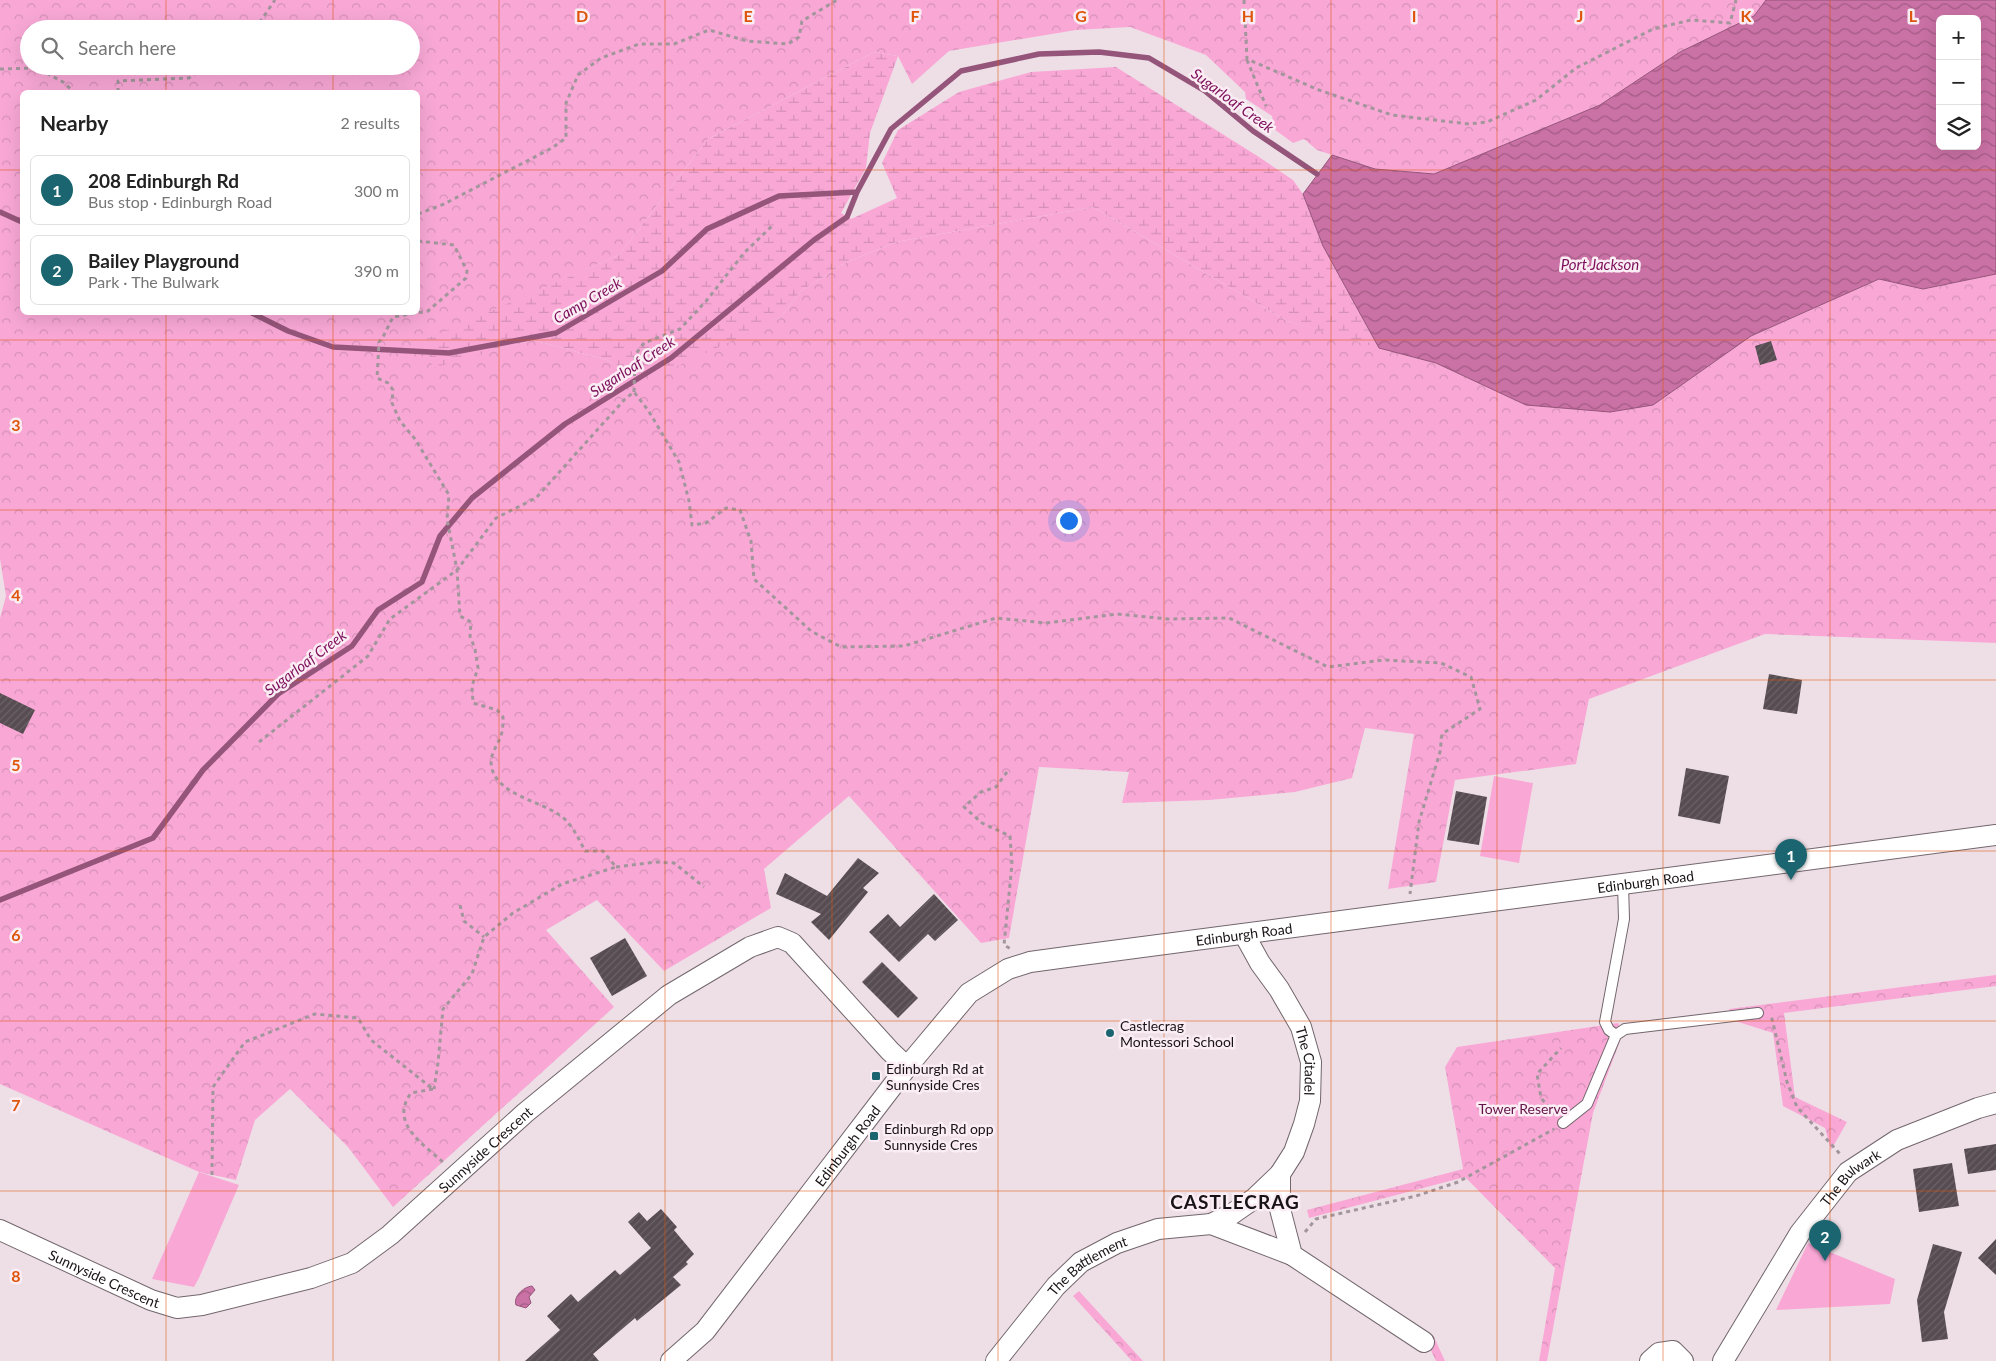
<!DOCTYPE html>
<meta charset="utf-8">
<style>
body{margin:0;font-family:Lato,sans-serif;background:#f6f6f6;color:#222}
.controls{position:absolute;right:15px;top:15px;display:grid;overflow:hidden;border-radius:8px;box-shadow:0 5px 20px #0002}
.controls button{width:45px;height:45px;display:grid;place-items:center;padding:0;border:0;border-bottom:1px solid #e0e0e0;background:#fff;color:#222;font:25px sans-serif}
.you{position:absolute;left:1068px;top:520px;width:18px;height:18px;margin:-12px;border:4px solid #fff;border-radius:50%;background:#1a73e8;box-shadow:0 0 0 8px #1a73e833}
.badge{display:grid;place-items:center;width:32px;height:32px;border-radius:50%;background:#1a6570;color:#fff;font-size:16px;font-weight:700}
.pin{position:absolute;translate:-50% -41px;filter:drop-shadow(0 1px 2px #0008)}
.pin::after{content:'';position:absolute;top:26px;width:18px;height:15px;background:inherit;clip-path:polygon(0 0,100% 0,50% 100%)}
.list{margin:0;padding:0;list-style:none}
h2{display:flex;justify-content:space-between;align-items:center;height:65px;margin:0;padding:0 20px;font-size:21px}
h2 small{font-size:16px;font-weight:400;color:#767676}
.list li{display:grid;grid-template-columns:32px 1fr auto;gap:15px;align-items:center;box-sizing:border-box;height:70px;margin:0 10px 10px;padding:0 10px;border:1px solid #e0e0e0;border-radius:8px}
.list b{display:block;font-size:19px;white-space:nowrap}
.list p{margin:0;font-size:16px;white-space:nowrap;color:#767676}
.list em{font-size:16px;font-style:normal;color:#767676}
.icon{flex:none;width:28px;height:28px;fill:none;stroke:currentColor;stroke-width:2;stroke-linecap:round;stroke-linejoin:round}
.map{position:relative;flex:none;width:1996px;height:1361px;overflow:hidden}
.search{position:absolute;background:#fff;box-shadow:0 5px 20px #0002;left:20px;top:20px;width:400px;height:55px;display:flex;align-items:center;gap:12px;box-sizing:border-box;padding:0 18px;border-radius:28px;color:#767676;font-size:19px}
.panel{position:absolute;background:#fff;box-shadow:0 5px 20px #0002;left:20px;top:90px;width:400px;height:225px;border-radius:8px}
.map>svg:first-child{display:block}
.green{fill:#f9a8d6}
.forest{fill:url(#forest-crowns);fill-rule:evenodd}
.wetland{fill:url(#wetland-marsh)}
.water{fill:url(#water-waves);stroke:#95557a;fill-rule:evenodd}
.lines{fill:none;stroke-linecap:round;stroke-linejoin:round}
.stream{stroke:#95557a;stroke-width:5.5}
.building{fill:url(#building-hatch)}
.lane-casing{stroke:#72666c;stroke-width:12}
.street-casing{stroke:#72666c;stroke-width:22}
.path{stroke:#a2969c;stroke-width:3;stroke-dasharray:4 4;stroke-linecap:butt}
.lane{stroke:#fff;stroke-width:10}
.street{stroke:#fff;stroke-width:20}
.grid{fill:none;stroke:#de560c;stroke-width:1;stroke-opacity:0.55}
.poi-dot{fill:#1a6570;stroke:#fbedf4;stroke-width:2}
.labels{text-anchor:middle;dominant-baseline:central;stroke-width:5;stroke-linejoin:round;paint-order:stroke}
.street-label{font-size:14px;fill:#181316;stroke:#fbedf4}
.poi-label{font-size:14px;fill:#181316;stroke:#fbedf4;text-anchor:start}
.park-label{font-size:14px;fill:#641449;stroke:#fbedf4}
.water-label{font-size:15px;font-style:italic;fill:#7d0f5b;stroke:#fbedf4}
.district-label{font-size:19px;font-weight:bold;letter-spacing:1px;fill:#181316;stroke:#fbedf4}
.grid-label{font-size:16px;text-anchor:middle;font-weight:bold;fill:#de560c;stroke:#fbedf4;stroke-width:5;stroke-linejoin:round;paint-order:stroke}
</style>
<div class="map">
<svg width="1996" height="1361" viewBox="0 0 1996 1361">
<defs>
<pattern id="forest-crowns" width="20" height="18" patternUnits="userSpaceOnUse" patternTransform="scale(1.25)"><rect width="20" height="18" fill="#f9a8d6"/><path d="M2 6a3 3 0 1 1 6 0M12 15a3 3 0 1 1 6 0" fill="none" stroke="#d590b7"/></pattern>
<pattern id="wetland-marsh" width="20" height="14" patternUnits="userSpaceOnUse" patternTransform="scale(1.25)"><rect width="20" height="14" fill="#f9a8d6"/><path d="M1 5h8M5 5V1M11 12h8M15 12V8" fill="none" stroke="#d590b7"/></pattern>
<pattern id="water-waves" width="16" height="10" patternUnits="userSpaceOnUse" patternTransform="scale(1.25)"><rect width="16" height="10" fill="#ca71a5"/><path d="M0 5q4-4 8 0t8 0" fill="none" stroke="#a35c85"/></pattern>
<pattern id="building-hatch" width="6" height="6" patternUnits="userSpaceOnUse" patternTransform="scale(1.25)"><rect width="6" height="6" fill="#574c52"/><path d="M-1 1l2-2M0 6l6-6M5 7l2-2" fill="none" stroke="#6b6267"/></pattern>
</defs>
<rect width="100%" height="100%" fill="#eedfe7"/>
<path class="green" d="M1494,776L1533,783L1519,863L1480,856Z
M199,1172L239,1185L199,1278L194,1287L152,1279Z
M1808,1243L1895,1279L1890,1304L1776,1310Z"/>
<path class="forest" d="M0,0H1766L1754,16L1680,52L1600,105L1434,174L1375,169L1317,150L1304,139L1293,143L1274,129L1272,116L1246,99L1245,92L1206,55L1130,27L1076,30L949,51L912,84L898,56L874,52L708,139L619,255L425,341L433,367L533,340L607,360L623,368L779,319L801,291L845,263L896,242L1093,207L1287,321L1436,363L1468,378L1653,405L1751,336L1879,279L1923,289L1996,274V643L1765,634L1589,699L1576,764L1455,780L1436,882L1388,889L1414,734L1365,728L1352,778L1295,792L1209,800L1122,803L1129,772L1039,767L1009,938L981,943L849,796L764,869L771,908L664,971L597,900L546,930L614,1007L393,1207L348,1147L290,1089L255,1120L236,1180L199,1172L0,1084V618L6,596L0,559ZM29,29H411V66H29ZM22,92H418V312H22Z
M1996,975V986L1784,1013L1795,1097L1847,1122L1831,1150L1825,1128L1783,1106L1773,1033L1732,1020L1729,1009Z
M1618,1023L1623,1033L1593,1113L1547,1361H1539L1555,1268L1465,1177L1309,1218L1307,1210L1463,1169L1445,1067L1457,1047Z
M1079,1291L1143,1361H1132L1073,1296Z
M1434,1337L1445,1361H1436L1426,1340Z"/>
<path class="wetland" d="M874,52L898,56L870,133L866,168L841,213L851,219L897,198L882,163L898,130L959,92L1031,72L1116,67L1259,157L1293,180L1303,194L1323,246L1379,348L1287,321L1093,207L896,242L845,263L801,291L779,319L671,369L623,368L607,360L533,340L433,368L424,340L619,255L708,139Z"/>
<path class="water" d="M1766,0H1996V274L1923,289L1879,279L1751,336L1653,405L1610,412L1526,405L1436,363L1379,348L1323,246L1303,194L1332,155L1375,169L1434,174L1600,105L1680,52L1754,16ZM1940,19H1977V146H1940Z
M532,1286L535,1290L529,1297L531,1303L526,1308L516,1305C513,1297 523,1287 532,1286Z"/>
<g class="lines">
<path class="stream" d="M0,212L22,222
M250,312L288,331L333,347L449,353L556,333L662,271L707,229L779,196L857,192
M0,900L153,838L203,770L278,694L352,646L378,610L422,582L440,536L472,498L565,424L671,358L814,240L847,217L857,192L891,129L961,71L1039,54L1099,52L1149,58L1205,91L1253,131L1317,174"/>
</g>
<path class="building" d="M1771,341L1777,360L1760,365L1755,346Z
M1769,674L1802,680L1797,714L1763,709Z
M0,693L35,710L23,734L0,723Z
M1686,768L1729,776L1720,824L1678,816Z
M1456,791L1487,797L1479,845L1447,840Z
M858,858L879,873L863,888L868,892L829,940L811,922L821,914L776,894L785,873L827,896Z
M934,894L958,920L935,941L928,934L899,962L869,932L888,914L900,927Z
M625,938L647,976L612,996L590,958Z
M882,962L918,998L898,1018L862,982Z
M1996,1144V1170L1968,1174L1964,1149Z
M1952,1163L1959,1206L1919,1212L1913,1169Z
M661,1209L677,1227L674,1230L694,1254L686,1262L688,1264L673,1277L681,1285L637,1321L635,1318L593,1354L599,1361H525L560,1330L547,1316L571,1294L578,1302L615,1270L620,1275L651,1248L628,1222L639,1212L647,1221Z
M1996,1239V1275L1978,1258Z
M1933,1244L1962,1252L1944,1312L1948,1339L1922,1342L1917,1300Z"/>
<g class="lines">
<g class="lane-casing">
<path id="lane" d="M1616,1035L1625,1029L1758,1013
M1563,1123L1587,1104L1616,1035L1609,1030L1605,1022L1624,919L1623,884"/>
</g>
<g class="street-casing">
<g id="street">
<path id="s1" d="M1244,934L1260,963L1279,989L1301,1027L1311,1062L1310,1101L1304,1124L1294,1152L1280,1174V1209L1292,1255L1424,1342"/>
<path d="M1211,1224L1292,1255"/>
<path id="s2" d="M0,1230L151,1300L177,1308L202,1305L311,1278L352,1263L390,1235L525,1113L669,995L750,947L778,937L792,943L890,1051L907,1067"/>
<path id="s3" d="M671,1361L705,1331L907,1067L969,993L1008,969L1030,962L1074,956L1996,835"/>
<path id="s4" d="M996,1361L1056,1286L1081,1262L1117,1243L1158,1229L1211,1224L1232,1214L1255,1198L1280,1174"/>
<path d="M1650,1361L1659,1353L1673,1351L1683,1361"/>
<path id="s5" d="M1723,1361L1800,1233L1848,1172L1897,1140L1978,1108L1996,1103"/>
</g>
</g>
<path class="path" d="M1244,0L1247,59L1319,90L1392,115L1469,124L1487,122L1536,100L1576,68L1653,29L1691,20L1730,23L1736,0
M255,29L275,0
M1247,60L1266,106
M0,69L37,68L63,82L74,92
M118,92V81L189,78L206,66
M418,214L444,204L552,148L566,138V103L578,75L601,58L639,44H674L709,30L747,41L788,44L799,37L802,21L837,0
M418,241L454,245L467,271L466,278L428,311L393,317L383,337L379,342L377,378L388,383L393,390L392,403L400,421L415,439L449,495L447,519L457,570L460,616L471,622L470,636L475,649L478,668L472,686L473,703L497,710L503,717C503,722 503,727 502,732C499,745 488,754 492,769C499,794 538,801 558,814C571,822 578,837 585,851H603L616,867L562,884L513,913L484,937L472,974L443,1009L438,1063L434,1089
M634,392L635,355L644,343L680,329L707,300L744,253L772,226
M259,742L368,656L390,619L457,570L496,518L536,498L625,399L634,392L648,410L679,462L689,501L692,525L706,523L726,508L740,510L751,541L754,579L811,631L841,647L904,646L996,618L1046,623L1117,614L1168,619L1229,618L1328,667L1384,660L1441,663L1471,677L1480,709L1442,734L1440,752L1419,822L1410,894
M1007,772L996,787L981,792L964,807L982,823L1010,836L1012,864L1004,945L1011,949
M616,867L656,862L674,863L704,887
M460,905L464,921L484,937
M1771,1018L1772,1019L1787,1082L1797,1107L1841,1155
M433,1089L411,1093C389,1123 423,1144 444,1163
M1555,1114L1541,1098L1537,1074L1561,1048
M212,1175L213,1087L245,1042L315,1014L358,1018L371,1040L433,1089
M1305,1232L1316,1219L1416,1196L1458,1182L1554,1129"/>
<use href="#lane" class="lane"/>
<use href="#street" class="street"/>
</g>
<path class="grid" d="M166,0V29M333,0V29M499,0V1361M665,0V1361M832,0V1361M998,0V1361M1164,0V1361M1331,0V1361M1497,0V1361M1663,0V1361M1830,0V1361M166,66V92M333,66V92M0,170H22M418,170H1996M166,312V1361M333,312V1361M0,340H1996M0,510H1996M0,680H1996M0,851H1996M0,1021H1996M0,1191H1996"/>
<g class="poi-dot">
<circle cx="1110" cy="1033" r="5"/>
<rect x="871" y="1071" width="10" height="10" rx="2.5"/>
<rect x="869" y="1131" width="10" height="10" rx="2.5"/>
</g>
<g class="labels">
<g class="street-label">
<text stroke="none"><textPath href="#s3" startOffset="1164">Edinburgh Road</textPath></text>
<text stroke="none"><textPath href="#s3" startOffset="759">Edinburgh Road</textPath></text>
<text stroke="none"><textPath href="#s1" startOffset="144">The Citadel</textPath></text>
<text stroke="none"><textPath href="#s3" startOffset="279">Edinburgh Road</textPath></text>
<text stroke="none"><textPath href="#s2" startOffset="550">Sunnyside Crescent</textPath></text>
<text stroke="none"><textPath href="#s5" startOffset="225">The Bulwark</textPath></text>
<text stroke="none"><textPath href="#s4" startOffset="134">The Battlement</textPath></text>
<text stroke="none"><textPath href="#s2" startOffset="115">Sunnyside Crescent</textPath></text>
</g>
<g class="poi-label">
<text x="1120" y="1025">Castlecrag<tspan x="1120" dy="16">Montessori School</tspan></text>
<text x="886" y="1068">Edinburgh Rd at<tspan x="886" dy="16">Sunnyside Cres</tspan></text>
<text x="884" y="1128">Edinburgh Rd opp<tspan x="884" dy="16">Sunnyside Cres</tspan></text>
</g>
<g class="park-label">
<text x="1523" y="1108">Tower Reserve</text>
</g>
<g class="water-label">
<text transform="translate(1233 100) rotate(36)">Sugarloaf Creek</text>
<text x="1600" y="264">Port Jackson</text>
<text transform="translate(587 300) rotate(-30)">Camp Creek</text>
<text transform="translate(632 366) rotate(-33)">Sugarloaf Creek</text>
<text transform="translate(305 662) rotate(-37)">Sugarloaf Creek</text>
</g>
<g class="district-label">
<text x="1235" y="1201">CASTLECRAG</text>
</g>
</g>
<g class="grid-label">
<text x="582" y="22">D</text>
<text x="748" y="22">E</text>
<text x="915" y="22">F</text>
<text x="1081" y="22">G</text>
<text x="1248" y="22">H</text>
<text x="1414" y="22">I</text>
<text x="1580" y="22">J</text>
<text x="1746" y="22">K</text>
<text x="1913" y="22">L</text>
<text x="16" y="431">3</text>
<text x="16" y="601">4</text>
<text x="16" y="771">5</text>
<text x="16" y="941">6</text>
<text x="16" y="1111">7</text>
<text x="16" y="1282">8</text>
</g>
</svg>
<div class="controls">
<button>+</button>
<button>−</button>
<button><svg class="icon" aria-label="layers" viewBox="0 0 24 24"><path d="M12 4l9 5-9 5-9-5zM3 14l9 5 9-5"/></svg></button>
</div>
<div class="you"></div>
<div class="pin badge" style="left:1791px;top:880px">1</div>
<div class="pin badge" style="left:1825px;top:1261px">2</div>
<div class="search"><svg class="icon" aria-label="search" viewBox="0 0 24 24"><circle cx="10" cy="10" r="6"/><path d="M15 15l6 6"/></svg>Search here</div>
<section class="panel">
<h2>Nearby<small>2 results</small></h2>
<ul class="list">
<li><span class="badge">1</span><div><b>208 Edinburgh Rd</b><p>Bus stop · Edinburgh Road</p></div><em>300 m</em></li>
<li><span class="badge">2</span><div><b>Bailey Playground</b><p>Park · The Bulwark</p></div><em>390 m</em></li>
</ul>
</section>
</div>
